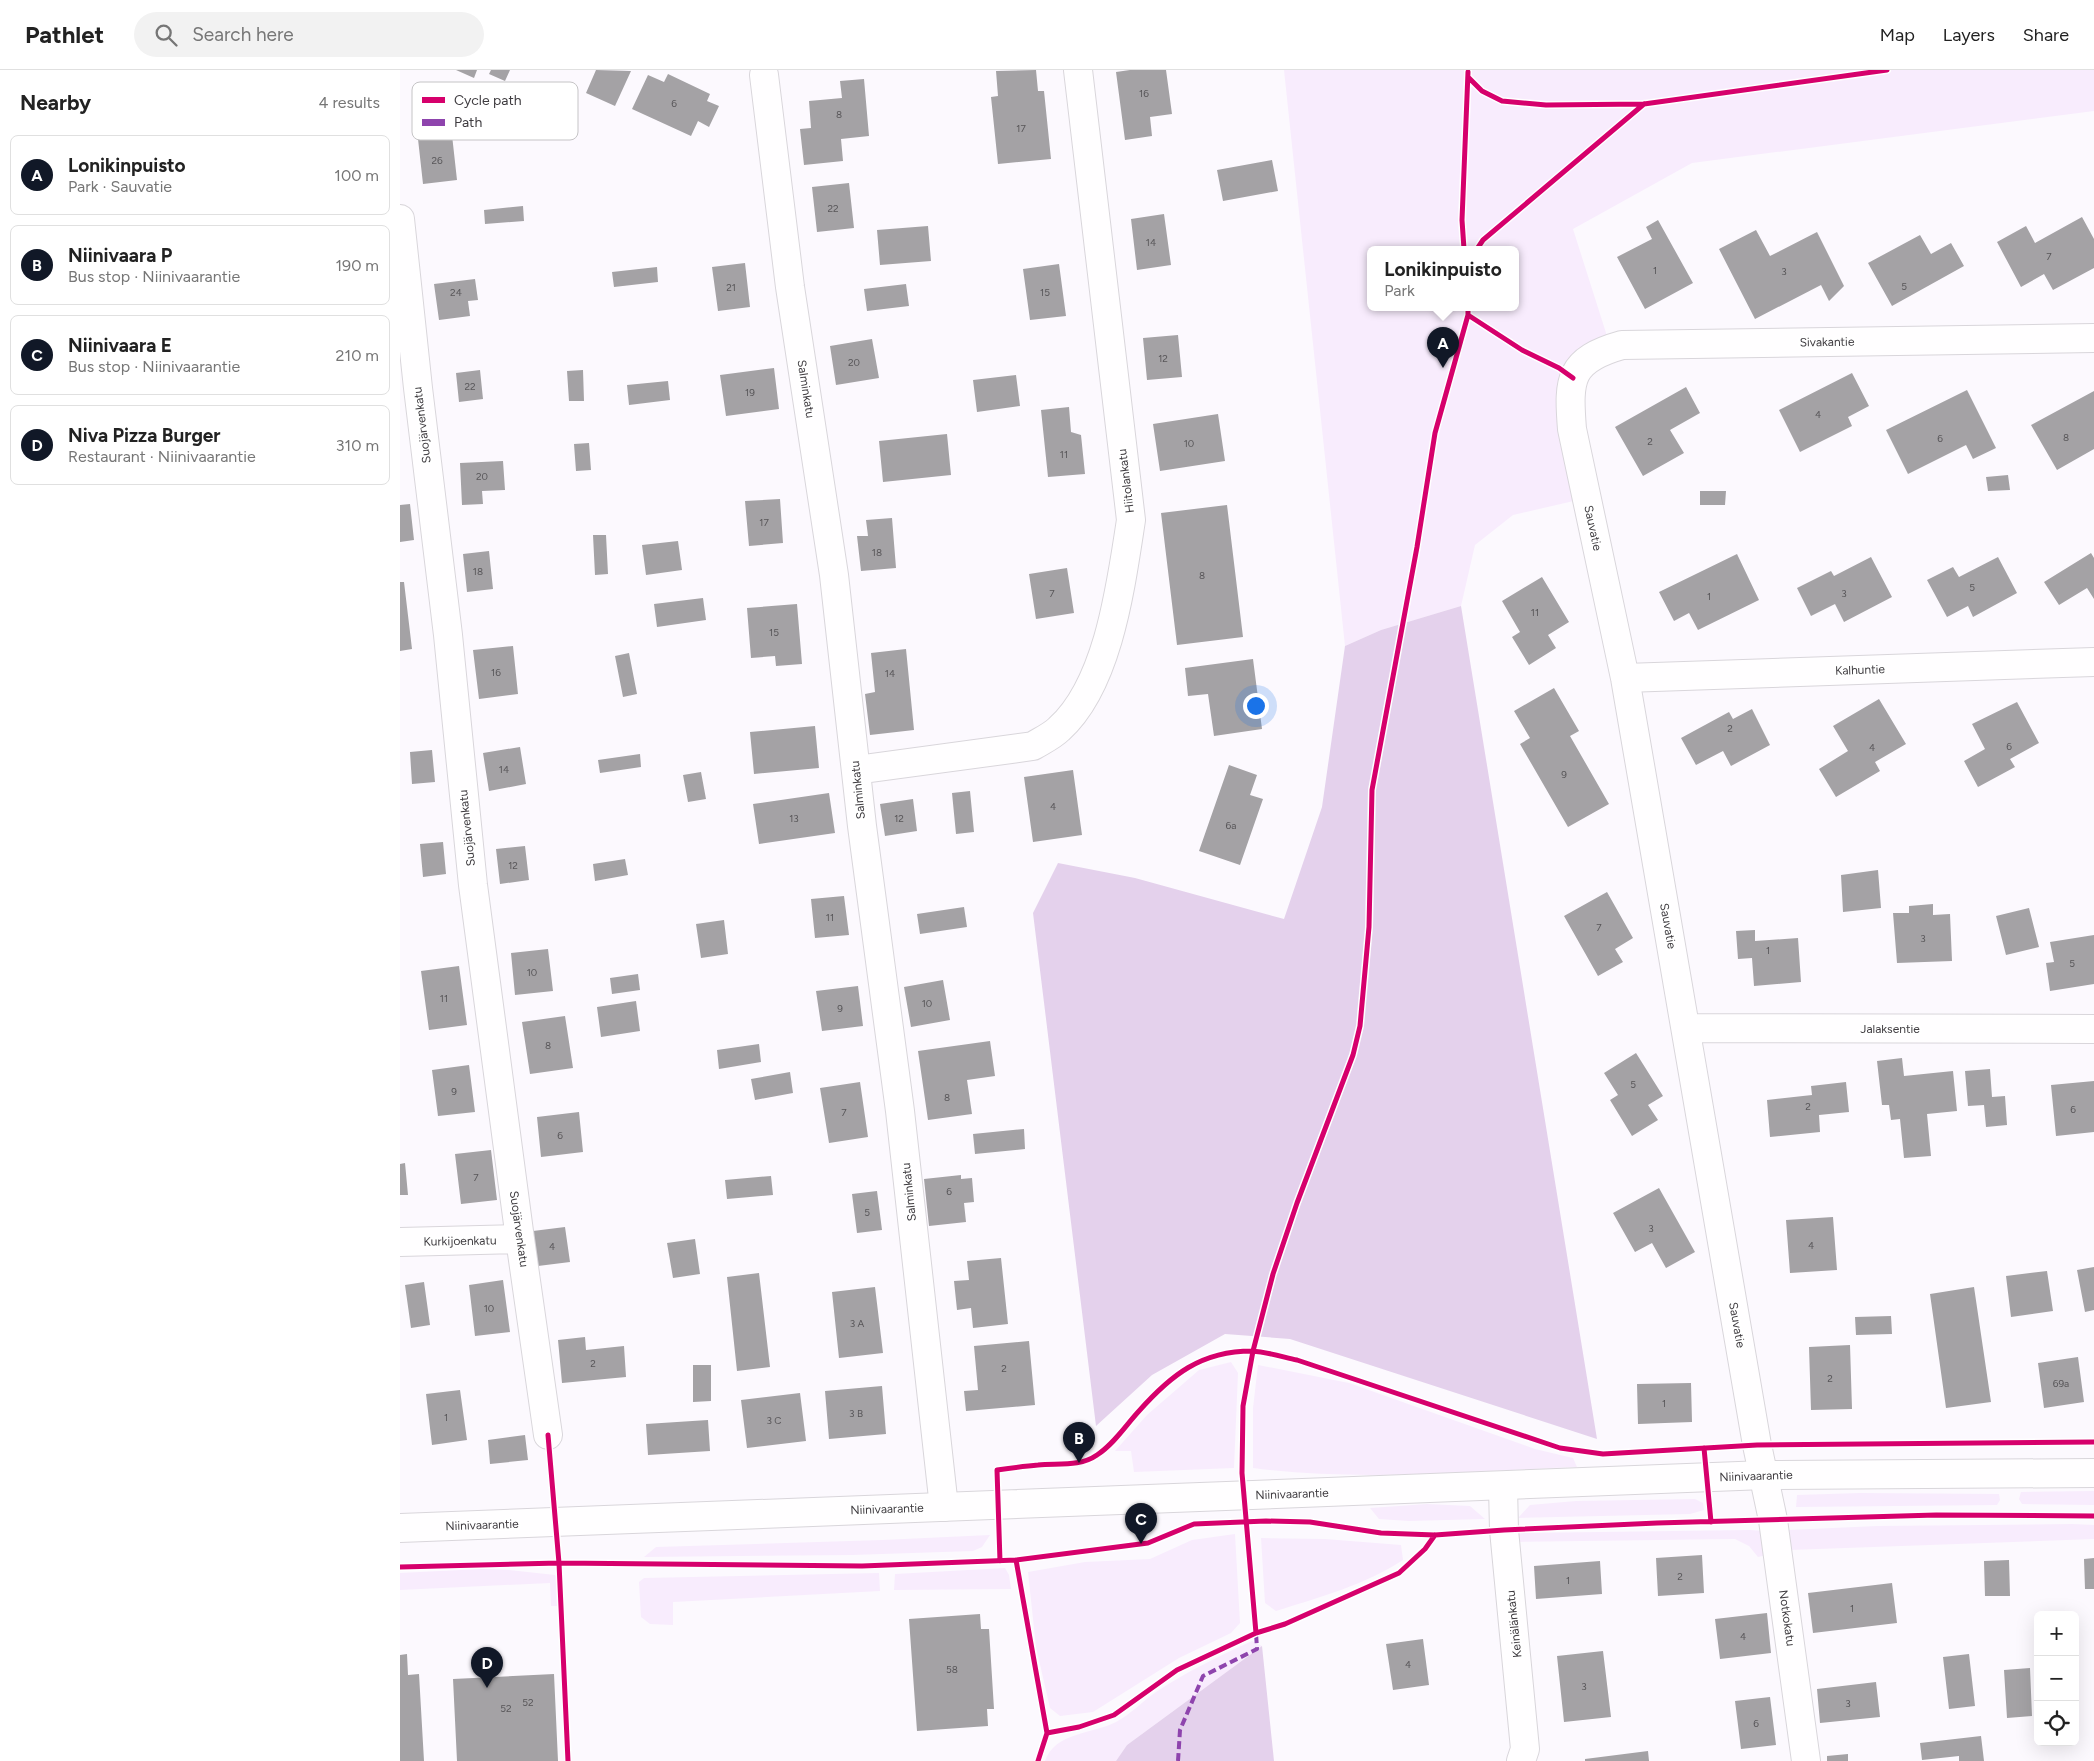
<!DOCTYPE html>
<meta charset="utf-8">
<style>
body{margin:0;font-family:Figtree,sans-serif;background:#f2f2f2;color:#222}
.controls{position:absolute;right:15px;bottom:15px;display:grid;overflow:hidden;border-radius:8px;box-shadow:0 5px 20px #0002}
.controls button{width:45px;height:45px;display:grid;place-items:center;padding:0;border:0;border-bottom:1px solid #e0e0e0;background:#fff;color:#222;font:25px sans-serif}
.you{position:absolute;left:855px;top:635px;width:18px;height:18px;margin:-12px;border:4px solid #fff;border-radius:50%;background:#1a73e8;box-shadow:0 0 0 8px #1a73e833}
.badge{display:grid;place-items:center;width:32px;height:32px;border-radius:50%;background:#111827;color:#fff;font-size:16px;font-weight:700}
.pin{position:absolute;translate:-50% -41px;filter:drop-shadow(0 1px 2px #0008)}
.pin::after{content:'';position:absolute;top:26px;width:18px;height:15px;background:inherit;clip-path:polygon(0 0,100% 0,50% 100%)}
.popup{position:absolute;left:967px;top:176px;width:152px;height:65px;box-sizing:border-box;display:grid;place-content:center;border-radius:8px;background:#fff;filter:drop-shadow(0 1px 4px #0005);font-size:16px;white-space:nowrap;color:#767676}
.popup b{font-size:19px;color:#222}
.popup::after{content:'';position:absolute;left:50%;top:100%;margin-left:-10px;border:10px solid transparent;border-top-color:#fff}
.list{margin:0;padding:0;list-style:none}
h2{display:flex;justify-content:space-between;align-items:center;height:65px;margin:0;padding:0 20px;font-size:21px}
h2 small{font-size:16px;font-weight:400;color:#767676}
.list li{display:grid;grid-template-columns:32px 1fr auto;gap:15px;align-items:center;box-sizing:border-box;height:80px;margin:0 10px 10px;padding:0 10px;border:1px solid #e0e0e0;border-radius:8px}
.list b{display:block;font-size:19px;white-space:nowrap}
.list p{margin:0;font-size:16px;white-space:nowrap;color:#767676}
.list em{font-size:16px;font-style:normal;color:#767676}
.icon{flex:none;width:28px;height:28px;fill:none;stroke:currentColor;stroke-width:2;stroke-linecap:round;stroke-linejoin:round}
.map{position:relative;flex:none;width:1694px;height:1691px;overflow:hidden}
header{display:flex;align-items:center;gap:30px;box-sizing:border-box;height:70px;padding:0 25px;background:#fff;border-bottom:1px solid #e0e0e0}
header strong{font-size:24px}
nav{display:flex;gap:28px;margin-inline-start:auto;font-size:18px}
.search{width:350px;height:45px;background:#f2f2f2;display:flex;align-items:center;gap:12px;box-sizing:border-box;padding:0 18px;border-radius:28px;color:#767676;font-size:19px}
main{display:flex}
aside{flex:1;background:#fff}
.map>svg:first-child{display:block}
.green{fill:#f8ecfd;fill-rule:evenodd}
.forest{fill:#e4d1ec}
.building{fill:#a4a2a5}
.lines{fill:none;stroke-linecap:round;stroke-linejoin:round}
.minor-casing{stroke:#d9d6db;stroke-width:30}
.secondary-casing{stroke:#d9d6db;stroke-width:30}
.minor{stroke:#fffeff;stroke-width:28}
.secondary{stroke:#fffeff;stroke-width:28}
.quiet{stroke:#8e44ad;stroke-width:4;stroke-dasharray:8 4;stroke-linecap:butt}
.cycleway-casing{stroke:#fff;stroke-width:8}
.cycleway{stroke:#d6006c;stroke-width:5}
.labels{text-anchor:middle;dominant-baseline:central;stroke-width:5;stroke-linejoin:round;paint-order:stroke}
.number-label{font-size:10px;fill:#585659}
.street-label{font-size:12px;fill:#3f3c40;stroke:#fff}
.key{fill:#fff;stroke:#c5c4c6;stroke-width:1}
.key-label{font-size:14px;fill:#3f3c40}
</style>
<header>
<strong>Pathlet</strong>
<div class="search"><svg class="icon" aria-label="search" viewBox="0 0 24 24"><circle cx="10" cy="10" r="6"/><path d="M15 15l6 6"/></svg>Search here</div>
<nav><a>Map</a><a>Layers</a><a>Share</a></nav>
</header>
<main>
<aside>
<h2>Nearby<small>4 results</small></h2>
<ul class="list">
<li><span class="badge">A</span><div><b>Lonikinpuisto</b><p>Park · Sauvatie</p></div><em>100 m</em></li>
<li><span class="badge">B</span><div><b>Niinivaara P</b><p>Bus stop · Niinivaarantie</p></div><em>190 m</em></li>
<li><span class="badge">C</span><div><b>Niinivaara E</b><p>Bus stop · Niinivaarantie</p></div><em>210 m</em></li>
<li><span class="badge">D</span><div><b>Niva Pizza Burger</b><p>Restaurant · Niinivaarantie</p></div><em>310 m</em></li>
</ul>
</aside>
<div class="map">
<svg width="1694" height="1691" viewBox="0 0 1694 1691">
<rect width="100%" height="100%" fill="#fcf9fe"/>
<path class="green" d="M884,0H1694V41L1292,93L1173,159L1207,266L1196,275L1176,288L1178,430L1113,445L1075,475L1061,536L981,560L945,576ZM970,179H1116V237H970Z
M831,1292L838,1303L834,1398L734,1402L731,1381H715L747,1345L799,1300Z
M858,1295L949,1313L1135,1379L1173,1388L1177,1397C1072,1401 957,1412 853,1398V1338Z
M1694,1421V1435L1622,1434L1619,1429L1621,1422Z
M1460,1423L1599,1424L1600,1430L1597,1435L1396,1437L1397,1425Z
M1295,1429L1303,1433L1304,1440L1290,1444L1118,1448L1130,1435L1176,1431Z
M1027,1434L1070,1436L1085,1449L1009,1451L979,1449L970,1438Z
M1672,1454L1694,1455V1469L1390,1480L1388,1460L1477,1456Z
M1350,1460L1363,1461L1367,1485L1358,1487L1349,1476L1335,1469L1114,1472L1115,1463Z
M835,1464L840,1553L831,1563L779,1588L693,1642L660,1646L650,1638L636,1577L628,1502L685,1492L750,1489L792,1470Z
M590,1465L582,1477L573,1481L452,1485L244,1487L256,1477L482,1470Z
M861,1468L925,1469L1001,1475L1003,1490C965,1515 920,1527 876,1541L865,1533Z
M605,1498L609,1505L611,1519L494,1520L495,1504Z
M81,1499L109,1500L155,1505L159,1510V1536H151L150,1513L0,1520V1503Z
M479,1503L480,1521L273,1532V1555L250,1554L241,1547L239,1512L244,1508Z
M852,1571L862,1576L727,1675L716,1691H645C655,1662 693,1664 716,1652C731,1644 743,1631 756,1622C786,1602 819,1586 852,1571Z"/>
<path class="forest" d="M1061,536L1197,1369L890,1269L825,1264L752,1305L696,1356L633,843L658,793L735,808L884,849L922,737L945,576L981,560Z
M862,1576L874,1691H716L727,1675Z"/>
<path class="building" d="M56,0H77L74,8Z
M91,0H110L105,11L89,4Z
M196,0L231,1L215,36L186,23Z
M636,0L638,21H644L651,89L598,94L591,27L598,26L596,1Z
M730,0H766L772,44L750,47L752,66L725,70L716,2Z
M268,4L310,24L307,31L319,36L309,57L298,51L291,66L232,39L248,5L264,12Z
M464,9L469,66L441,69L443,91L404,95L400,59L411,58L409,31L442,28L440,11Z
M52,65L57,110L23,114L18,69Z
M872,90L878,121L823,131L817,100Z
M449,113L454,158L417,162L412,117Z
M123,136L124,151L85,154L84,140Z
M764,144L771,195L737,200L731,149Z
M1682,147L1694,169V198L1653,220L1644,204L1621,217L1597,172L1626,156L1635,173Z
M1258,150L1293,213L1245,239L1217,187L1252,169L1246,157Z
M528,156L531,191L480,195L477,160Z
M1356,160L1370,186L1417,162L1444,216L1429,231L1421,215L1355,249L1319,179Z
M1520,165L1531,184L1551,173L1564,196L1492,236L1468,193Z
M345,193L350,237L318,241L312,197Z
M659,194L666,246L630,250L623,199Z
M257,197L258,212L214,217L212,202Z
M75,209L78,230L68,231L70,246L39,250L34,214Z
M506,214L509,236L467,241L464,219Z
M778,265L782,307L747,310L743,268Z
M472,269L479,308L436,315L430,276Z
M374,298L379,339L326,346L320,305Z
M80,300L83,329L59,332L56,303Z
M183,300L184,331H169L167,301Z
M1452,303L1469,336L1448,347L1452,356L1400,382L1379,340Z
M616,305L620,336L577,342L573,310Z
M268,311L270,330L229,335L227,315Z
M1286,317L1300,343L1270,360L1284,383L1243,406L1215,357Z
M1567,320L1596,378L1573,389L1566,375L1508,404L1486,360Z
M1694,321V379L1657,400L1631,355Z
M669,337L671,362L681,365L685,404L648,407L641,340Z
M818,344L825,391L760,401L753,354Z
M547,364L551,405L483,412L479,371Z
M189,373L191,400L176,401L174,374Z
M103,391L105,420L82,421L83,434L62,435L60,393Z
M1608,405L1610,420L1588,421L1586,407Z
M1300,421H1326L1325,435H1300Z
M380,429L383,473L349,476L345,431Z
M10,434L14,470L0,472V435Z
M827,435L843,567L777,575L761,443Z
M492,448L496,498L461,501L457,466H468L466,450Z
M193,465H206L208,504L195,505Z
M278,471L282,500L246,505L242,475Z
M89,481L93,519L67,522L63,484Z
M1691,483L1694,488V529L1687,518L1659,535L1644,512Z
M1337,484L1359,530L1298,560L1289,543L1274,551L1259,522Z
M1471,487L1492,527L1444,552L1435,534L1411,546L1397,518L1431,501L1434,506Z
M1598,487L1617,523L1573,547L1568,536L1547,547L1527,510L1553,497L1559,507Z
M667,498L674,543L636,549L629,504Z
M1142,507L1169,552L1148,565L1156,578L1129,595L1112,567L1120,562L1102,531Z
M0,512H4L12,579L0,581Z
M303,528L306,550L257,557L254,534Z
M397,534L402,594L376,596L375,586L351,588L347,538Z
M113,576L118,624L79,629L73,580Z
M506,579L514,660L470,665L465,624L475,622L471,583Z
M229,583L237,624L223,627L215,586Z
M853,589L862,659L814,666L808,624L788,626L785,598Z
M1154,618L1179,661L1170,666L1209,734L1168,757L1120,674L1130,668L1114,641Z
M1479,629L1506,674L1475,692L1480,701L1436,727L1419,699L1448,681L1433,656Z
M1617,632L1639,673L1610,689L1615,697L1578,717L1564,691L1585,679L1572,654Z
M1352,639L1370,675L1331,696L1323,681L1296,695L1281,668L1329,642L1333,649Z
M415,656L419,698L354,704L350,662Z
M120,677L126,714L89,721L83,683Z
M32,680L35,712L12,714L10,682Z
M240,684L241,697L200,703L198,690Z
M829,695L857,705L850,725L863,729L840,795L799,781Z
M673,700L682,765L633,772L624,707Z
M301,702L306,729L288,732L283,705Z
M570,721L574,762L556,764L552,723Z
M429,723L435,763L359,774L353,734Z
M513,729L517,761L485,766L480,734Z
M43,772L46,804L23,807L20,774Z
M125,776L129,810L100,814L96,779Z
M225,789L228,805L195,811L193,794Z
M1478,800L1481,838L1443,842L1441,805Z
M1207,822L1233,868L1215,879L1223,892L1198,906L1164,846Z
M444,826L449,865L415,868L411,829Z
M1533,834V845L1550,844L1552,891L1497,893L1493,843H1509V836Z
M564,837L567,857L520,864L517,844Z
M1629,838L1639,877L1606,885L1596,846Z
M324,850L328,884L301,888L296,854Z
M1355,860V871L1398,868L1401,912L1354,916L1352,888L1338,889L1336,861Z
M1694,865V914L1650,921L1646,893L1654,892L1650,872Z
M148,879L153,921L115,925L111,883Z
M59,896L67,955L29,960L21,901Z
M238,904L240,920L212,924L210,908Z
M543,910L550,950L511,957L504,917Z
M458,916L463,956L422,961L416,921Z
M236,931L240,961L201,967L197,937Z
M165,946L173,998L130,1004L122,952Z
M590,971L595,1006L567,1010L572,1044L528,1050L518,981Z
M359,974L361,992L319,999L317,980Z
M1236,983L1263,1026L1248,1035L1258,1050L1232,1066L1210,1030L1218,1025L1204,1003Z
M1502,988L1504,1006L1553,1001L1557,1041L1527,1044L1531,1086L1504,1088L1500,1049L1491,1050L1489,1035H1482L1477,991Z
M69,995L75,1042L38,1046L32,1000Z
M1590,999L1592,1027L1605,1026L1607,1055L1586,1057L1584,1035L1568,1036L1565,1001Z
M390,1002L393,1023L355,1030L351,1009Z
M1694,1011V1062L1656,1066L1651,1015Z
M460,1012L468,1067L429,1073L420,1018Z
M1446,1012L1449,1042L1419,1045L1420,1062L1370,1067L1367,1030L1412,1025L1411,1016Z
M179,1042L183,1082L141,1087L137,1047Z
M624,1059L625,1079L575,1084L573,1064Z
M91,1080L97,1130L61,1134L55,1084Z
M5,1093L8,1125H0V1094Z
M561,1105V1109L572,1108L574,1132L564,1133L566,1152L529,1156L524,1109Z
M371,1106L373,1125L327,1129L325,1110Z
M1259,1118L1295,1182L1266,1198L1252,1173L1235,1182L1213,1143Z
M477,1121L482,1160L457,1163L452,1124Z
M1433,1147L1437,1200L1390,1203L1386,1150Z
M165,1157L170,1192L138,1196L133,1161Z
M295,1169L300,1204L273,1208L267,1173Z
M601,1188L608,1254L573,1258L571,1238L557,1240L554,1211L569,1210L567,1191Z
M1694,1197V1240L1685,1242L1677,1200Z
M1647,1201L1653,1241L1611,1247L1606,1206Z
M359,1203L370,1297L337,1301L327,1207Z
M103,1210L110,1262L75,1266L69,1215Z
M24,1212L30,1255L11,1258L5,1215Z
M475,1217L483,1283L439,1288L432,1222Z
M1574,1217L1591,1332L1546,1338L1530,1224Z
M1491,1246L1492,1264L1456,1265L1455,1247Z
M185,1267L186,1280L224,1276L226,1307L162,1313L158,1270Z
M629,1271L635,1335L566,1341L564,1321L578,1320L574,1276Z
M1450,1275L1452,1339L1411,1340L1409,1277Z
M1678,1287L1684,1332L1644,1338L1638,1293Z
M293,1295H311V1331L293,1332Z
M1291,1313L1292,1352L1238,1354L1237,1314Z
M482,1316L486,1364L429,1369L425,1321Z
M60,1320L67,1370L32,1375L26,1324Z
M400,1323L406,1371L347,1378L341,1330Z
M308,1350L310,1381L248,1385L246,1354Z
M125,1365L128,1390L90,1394L88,1370Z
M1302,1485L1304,1523L1258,1526L1256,1488Z
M1694,1488V1519H1685L1684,1489Z
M1609,1490L1610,1526H1585L1584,1491Z
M1200,1491L1202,1524L1136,1529L1134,1496Z
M1492,1513L1497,1553L1413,1563L1408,1523Z
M1367,1543L1371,1583L1320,1589L1315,1549Z
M580,1544L581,1559H589L594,1639H587L588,1656L517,1661L509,1549Z
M1023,1569L1029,1615L993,1620L986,1574Z
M1203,1581L1211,1647L1164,1652L1157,1586Z
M7,1584L8,1605L19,1604L24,1691H0V1585Z
M1569,1584L1575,1636L1549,1639L1543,1587Z
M1630,1598L1632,1646L1607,1648L1604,1600Z
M154,1604L158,1691H57L53,1609Z
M1476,1612L1480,1647L1420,1653L1417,1619Z
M1370,1627L1376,1675L1341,1679L1335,1631Z
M1581,1666L1584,1691H1559V1686L1522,1690L1520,1673Z
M1248,1681L1249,1691H1185V1689Z
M1448,1684V1691H1427V1686Z"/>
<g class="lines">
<g class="minor-casing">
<path id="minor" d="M364,5L390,217L434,505L462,756L500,1041L544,1437
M0,149L18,318L48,565L73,815L120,1169L148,1365
M1225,608L1694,592
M456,700L633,676C641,671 652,666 659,659C709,614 721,514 731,450L678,0
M1286,958L1694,959
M0,1172L120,1169
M1103,1416L1104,1460L1125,1679L1121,1691
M1406,1691L1373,1450L1357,1375L1225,608L1172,359C1168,309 1169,290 1222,275L1694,268"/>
</g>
<g class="secondary-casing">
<path id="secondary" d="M0,1458L1365,1405L1694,1403"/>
</g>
<use href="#minor" class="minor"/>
<use href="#secondary" class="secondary"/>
<path class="quiet" d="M778,1691L780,1660L803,1606L857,1579L856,1563"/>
<g class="cycleway-casing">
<path id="cycleway" d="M1068,7L1082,21L1102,31L1146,35L1244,34L1487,0
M1064,179L1062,150L1068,2
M1077,179L1083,170L1244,34
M1068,245L1122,280L1159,298L1173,308
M148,1365L159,1493L168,1691
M1304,1378L1311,1452
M616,1490L647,1663
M600,1491L597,1400C611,1398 625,1396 638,1395C658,1393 680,1397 697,1385C714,1374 726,1355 739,1341C771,1305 801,1281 852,1281C867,1282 883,1287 897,1290L1160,1378L1203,1384L1357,1375L1694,1372
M0,1497L159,1493L462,1496L616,1490L748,1473L794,1454L866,1451L910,1452L981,1463L1035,1465L1104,1460L1257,1453L1536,1445L1694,1446
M856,1563L842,1403L843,1336L853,1281L873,1204L897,1133L953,985L960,956L969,857L972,720L1017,477L1035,363L1068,245V237
M638,1691L647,1663L679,1657L714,1645L777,1600L856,1563L885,1554L999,1503L1025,1479L1035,1465"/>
</g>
<use href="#cycleway" class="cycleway"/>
</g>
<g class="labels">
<g class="number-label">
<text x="744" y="23">16</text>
<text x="274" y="33">6</text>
<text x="439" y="44">8</text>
<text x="621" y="58">17</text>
<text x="37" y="90">26</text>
<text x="433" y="138">22</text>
<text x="751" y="172">14</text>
<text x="1649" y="186">7</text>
<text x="1255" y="200">1</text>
<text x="1384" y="201">3</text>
<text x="1504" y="216">5</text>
<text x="331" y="217">21</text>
<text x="56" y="222">24</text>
<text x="645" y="222">15</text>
<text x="763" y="288">12</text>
<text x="454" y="292">20</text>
<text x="70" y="316">22</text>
<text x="350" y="322">19</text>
<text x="1418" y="344">4</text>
<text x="1666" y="367">8</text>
<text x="1540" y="368">6</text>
<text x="1250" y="371">2</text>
<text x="789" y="373">10</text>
<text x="664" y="384">11</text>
<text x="82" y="406">20</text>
<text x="364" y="452">17</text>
<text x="477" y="482">18</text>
<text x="78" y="501">18</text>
<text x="802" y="505">8</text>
<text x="1572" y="517">5</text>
<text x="652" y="523">7</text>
<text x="1444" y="523">3</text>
<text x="1309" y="526">1</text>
<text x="1135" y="542">11</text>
<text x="374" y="562">15</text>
<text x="96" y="602">16</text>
<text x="490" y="603">14</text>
<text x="1330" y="658">2</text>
<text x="1609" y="676">6</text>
<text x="1472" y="677">4</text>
<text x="104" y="699">14</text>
<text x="1164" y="704">9</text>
<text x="653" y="736">4</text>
<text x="394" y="748">13</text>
<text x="499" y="748">12</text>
<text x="831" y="755">6a</text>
<text x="113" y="795">12</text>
<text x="430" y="847">11</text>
<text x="1199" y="857">7</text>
<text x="1523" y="868">3</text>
<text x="1368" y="880">1</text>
<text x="1672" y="893">5</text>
<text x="132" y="902">10</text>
<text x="44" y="928">11</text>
<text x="527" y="933">10</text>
<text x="440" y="938">9</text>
<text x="148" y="975">8</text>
<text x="1233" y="1014">5</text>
<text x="54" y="1021">9</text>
<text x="547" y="1027">8</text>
<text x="1408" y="1036">2</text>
<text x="1673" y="1039">6</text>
<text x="444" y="1042">7</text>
<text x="160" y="1065">6</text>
<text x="76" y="1107">7</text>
<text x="549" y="1121">6</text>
<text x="467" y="1142">5</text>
<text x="1251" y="1158">3</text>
<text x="1411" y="1175">4</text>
<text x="152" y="1176">4</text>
<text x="89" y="1238">10</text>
<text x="457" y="1253">3 A</text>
<text x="193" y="1293">2</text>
<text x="604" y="1298">2</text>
<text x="1430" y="1308">2</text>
<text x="1661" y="1313">69a</text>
<text x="1264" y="1333">1</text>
<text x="456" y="1343">3 B</text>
<text x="46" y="1347">1</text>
<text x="374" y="1350">3 C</text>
<text x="1280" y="1506">2</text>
<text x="1168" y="1510">1</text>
<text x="1452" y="1538">1</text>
<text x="1343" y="1566">4</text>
<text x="1008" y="1594">4</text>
<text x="552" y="1599">58</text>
<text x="1184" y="1616">3</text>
<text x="128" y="1632">52</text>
<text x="1448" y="1633">3</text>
<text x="106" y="1638">52</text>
<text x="1356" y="1653">6</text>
</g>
<g class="street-label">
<text transform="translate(1427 272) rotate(-1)">Sivakantie</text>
<text transform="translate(406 319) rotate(81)">Salminkatu</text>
<text transform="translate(22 355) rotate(-97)">Suojärvenkatu</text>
<text transform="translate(726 411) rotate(-97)">Hiitolankatu</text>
<text transform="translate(1193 458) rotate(78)">Sauvatie</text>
<text transform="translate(1460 600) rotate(-2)">Kalhuntie</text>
<text transform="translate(458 720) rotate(-96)">Salminkatu</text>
<text transform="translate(67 758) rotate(-96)">Suojärvenkatu</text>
<text transform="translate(1268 856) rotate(80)">Sauvatie</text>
<text x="1490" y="959">Jalaksentie</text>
<text transform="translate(509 1122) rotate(-96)">Salminkatu</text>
<text transform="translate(119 1159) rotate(82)">Suojärvenkatu</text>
<text transform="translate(60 1171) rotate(-1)">Kurkijoenkatu</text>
<text transform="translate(1337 1255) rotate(80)">Sauvatie</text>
<text transform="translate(1356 1406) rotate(-2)">Niinivaarantie</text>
<text transform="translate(892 1424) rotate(-2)">Niinivaarantie</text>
<text transform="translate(487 1439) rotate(-2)">Niinivaarantie</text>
<text transform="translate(82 1455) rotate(-2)">Niinivaarantie</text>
<text transform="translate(1387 1548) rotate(82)">Notkokatu</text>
<text transform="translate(1114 1554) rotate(-96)">Keinälänkatu</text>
</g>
</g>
<rect x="12" y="12" width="166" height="58" rx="8" class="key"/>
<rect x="22" y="27" width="23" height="6" fill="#d6006c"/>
<rect x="22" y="49" width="23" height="7" fill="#8e44ad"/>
<g class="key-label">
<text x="54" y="35">Cycle path</text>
<text x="54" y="57">Path</text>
</g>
</svg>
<div class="controls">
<button>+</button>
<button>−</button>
<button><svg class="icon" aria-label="locate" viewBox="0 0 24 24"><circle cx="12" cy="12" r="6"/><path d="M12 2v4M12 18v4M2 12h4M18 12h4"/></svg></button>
</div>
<div class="you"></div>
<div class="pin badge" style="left:1043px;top:298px">A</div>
<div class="popup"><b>Lonikinpuisto</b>Park</div>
<div class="pin badge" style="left:679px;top:1393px">B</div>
<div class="pin badge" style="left:741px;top:1474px">C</div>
<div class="pin badge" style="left:87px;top:1618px">D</div>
</div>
</main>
